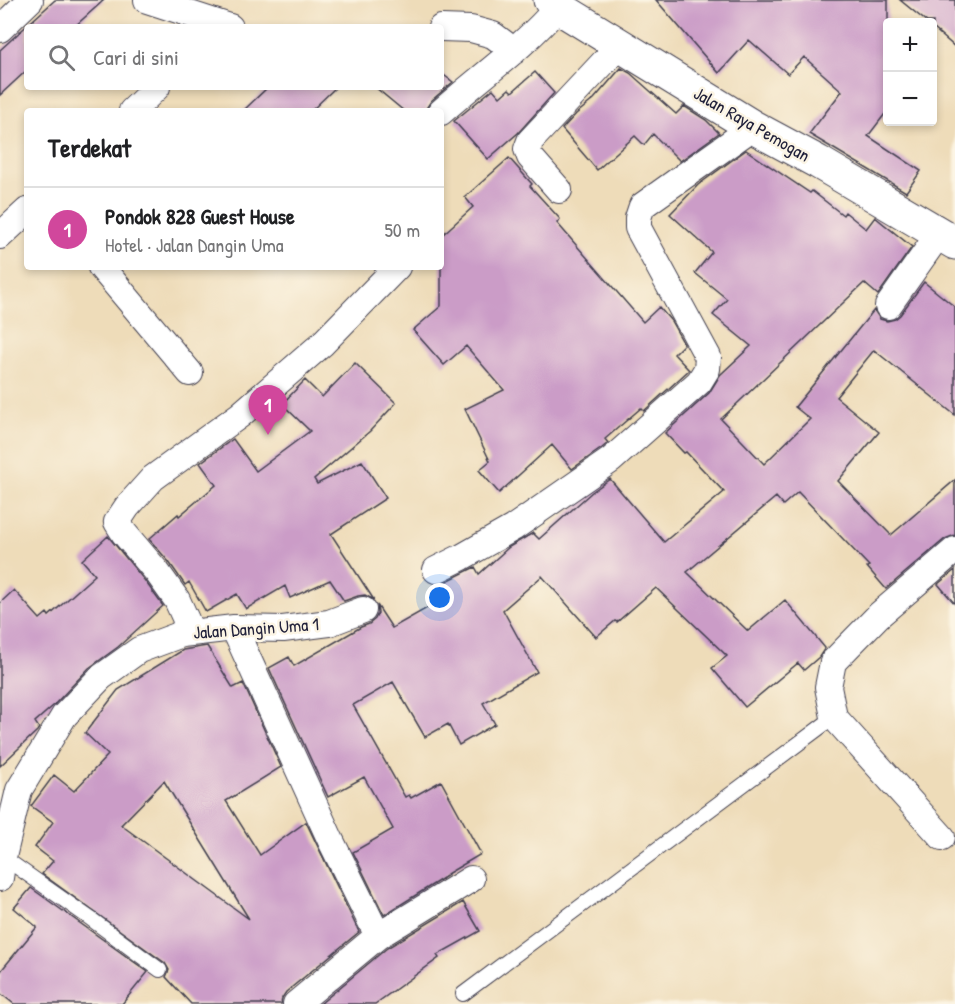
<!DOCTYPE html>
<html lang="id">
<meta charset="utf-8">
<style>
body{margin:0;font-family:"Patrick Hand",sans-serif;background:#f2f2f2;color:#202124}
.controls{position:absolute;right:18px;top:18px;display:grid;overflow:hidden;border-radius:6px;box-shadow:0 3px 9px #0003}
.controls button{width:54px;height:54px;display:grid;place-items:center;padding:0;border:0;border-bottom:2px solid #e0e0e0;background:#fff;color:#202124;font:30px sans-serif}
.you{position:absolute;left:440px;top:598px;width:21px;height:21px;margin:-15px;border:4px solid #fff;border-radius:50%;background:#1a73e8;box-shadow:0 0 0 9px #1a73e833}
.badge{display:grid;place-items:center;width:39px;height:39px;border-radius:50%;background:#ea580c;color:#fff;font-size:20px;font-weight:700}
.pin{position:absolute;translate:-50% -50px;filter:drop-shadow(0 2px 3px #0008)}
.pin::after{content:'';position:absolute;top:32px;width:21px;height:18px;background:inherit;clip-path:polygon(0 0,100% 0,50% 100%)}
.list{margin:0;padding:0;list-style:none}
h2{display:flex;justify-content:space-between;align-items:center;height:78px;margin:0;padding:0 24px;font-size:26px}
h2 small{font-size:20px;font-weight:400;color:#757577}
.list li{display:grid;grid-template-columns:39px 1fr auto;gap:18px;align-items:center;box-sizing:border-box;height:84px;padding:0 24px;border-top:2px solid #e0e0e0}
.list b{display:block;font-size:22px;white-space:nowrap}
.list p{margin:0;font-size:20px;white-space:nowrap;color:#757577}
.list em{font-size:20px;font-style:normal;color:#757577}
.icon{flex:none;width:33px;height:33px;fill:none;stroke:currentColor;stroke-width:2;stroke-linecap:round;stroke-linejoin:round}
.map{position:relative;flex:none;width:955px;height:1004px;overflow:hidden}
.search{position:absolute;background:#fff;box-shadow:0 3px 9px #0003;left:24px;top:24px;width:420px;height:66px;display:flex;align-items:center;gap:15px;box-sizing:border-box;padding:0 21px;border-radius:6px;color:#757577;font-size:22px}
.panel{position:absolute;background:#fff;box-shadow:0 3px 9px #0003;left:24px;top:108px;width:420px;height:162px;border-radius:6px}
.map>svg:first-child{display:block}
.building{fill:#cb9cc7;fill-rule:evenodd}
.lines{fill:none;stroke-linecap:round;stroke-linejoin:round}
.lane-casing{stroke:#413e4e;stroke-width:16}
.street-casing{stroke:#413e4e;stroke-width:28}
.secondary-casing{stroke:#413e4e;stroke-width:35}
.lane{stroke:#fff;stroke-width:14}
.street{stroke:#fff;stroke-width:26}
.secondary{stroke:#fff;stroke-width:33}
.labels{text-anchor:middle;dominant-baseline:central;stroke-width:5;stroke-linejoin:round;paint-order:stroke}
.street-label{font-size:18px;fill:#22223b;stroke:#fcf5e5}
</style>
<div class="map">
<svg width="955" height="1004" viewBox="0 0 955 1004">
<rect width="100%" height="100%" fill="#fcf5e5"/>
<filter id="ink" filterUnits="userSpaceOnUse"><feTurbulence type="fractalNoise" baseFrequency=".0167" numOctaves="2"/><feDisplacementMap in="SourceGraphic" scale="12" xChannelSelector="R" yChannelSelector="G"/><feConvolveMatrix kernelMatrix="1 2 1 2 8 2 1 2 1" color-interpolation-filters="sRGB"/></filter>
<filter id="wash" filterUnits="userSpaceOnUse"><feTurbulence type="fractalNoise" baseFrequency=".008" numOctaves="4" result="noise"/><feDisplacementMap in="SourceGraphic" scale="24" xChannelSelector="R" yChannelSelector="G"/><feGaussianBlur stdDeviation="1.35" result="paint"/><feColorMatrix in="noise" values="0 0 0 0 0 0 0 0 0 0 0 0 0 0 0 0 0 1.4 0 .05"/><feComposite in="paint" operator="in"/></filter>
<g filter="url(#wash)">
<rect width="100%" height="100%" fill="#eedcb9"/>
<g id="blocks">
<path class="building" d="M55,0H104L74,27H27V70L0,95V50Z
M656,0H888V110L868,136L921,171L906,192L809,134L842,91L804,57L788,74L749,40L719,73Z
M900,0H955V47L933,28V22H927Z
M621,68L630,73L676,114L684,106L706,120L719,133L680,161L653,134L644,145L635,136L597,170L562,129L576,114L594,99Z
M535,72L554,93L518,133L488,159L454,121L493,89L500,97L509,89L512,92Z
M441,73L453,82L431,101L427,107L426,111H404L375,87H441Z
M268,87H336L311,111H243Z
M746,150L810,193L812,191L843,215L845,212L866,229L875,217L912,247L878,295L864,283L721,419L764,464L810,419L795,407L874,310L880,319L887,321L895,319L900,315L924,282L955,307V415L874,350L836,397L879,432L838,481L891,535L955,480V535L945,539L886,589L867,567L869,566L798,492L783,505L776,497L687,572L748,631L785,600L825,648L819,657L804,670L798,663L745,707L712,668L727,656L656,588L617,622L615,621L596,637L542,576L503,610L537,672L483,703L495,724L459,745L448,724L425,737L393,682L353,705L405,797L409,795L411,798L441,781L481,854L447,874L448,875L384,915L353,852L393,829L364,777L328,797L269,668L289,657L294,666L361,627L369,624L375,619L378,613L377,605L392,628L452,594L445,582L475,567L479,574L509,547L533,533L539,539L592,492L610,479L664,542L724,492L686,452L684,453L665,433L709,393L720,375L751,346L713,315L727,299L695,273L712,252L670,214L698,185Z
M509,158L532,184L530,186L560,219L557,223L643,322L659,307L671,321L684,344L674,354L689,370L644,411L641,408L605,439L608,443L602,448L572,469L552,445L499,493L479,470L490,461L465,409L504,390L466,346L444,365L413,330L441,306V236L473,207L465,197Z
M355,363L396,403L370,431L314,479L317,484L362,461L386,498L331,534L374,600L365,595L358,596L344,601L330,580L290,598L285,586L246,609L237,594L206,612L189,582L185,585L169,562L149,539L178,514L179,516L216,485L200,463L233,439L256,471L310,431L282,404L305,380L322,397Z
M108,536L145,581L163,606L118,647L89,668L53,706L35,722L39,728L37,731L0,766V603L14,590L40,619L47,613L49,616L95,575L82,560Z
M955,570V604L938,584Z
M207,646L233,688L243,683L281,767L226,801L260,855L306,822L359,932L286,992L282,998L281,1004H191L166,977L169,970L165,963L42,874L53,861L35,847L53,822L31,806L54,775L74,791L108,755L85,733L118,690L183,650ZM164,781L249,919L121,825Z
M31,888L148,972L122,1004H14L0,993V972L37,927L14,908Z
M463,902L480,931L437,955L439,958L375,1004H320L387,948Z"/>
</g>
</g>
<g filter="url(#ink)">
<use href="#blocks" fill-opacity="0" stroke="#413e4e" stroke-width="1.5"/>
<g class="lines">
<g class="lane-casing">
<path id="lane" d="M3,857L91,919L160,970
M463,994L834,717"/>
</g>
<g class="street-casing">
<path id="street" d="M147,0L230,27
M441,28L471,29L493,35L514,51
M0,29L30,0
M132,111L157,87
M441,112C480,77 524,47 558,7
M559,190L530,157L527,149L530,141L620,45
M0,236L27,211
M101,267L190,373
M888,306L939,234
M436,570L462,557L513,528L611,460L699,382L707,369L708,357L638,228V218L642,206L753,127
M234,628L331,841L378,936
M182,634L187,622L177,600L157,572L124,533L117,522L127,507L153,478L240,415L322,344L397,267
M942,837L834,717L828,687L833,662L879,615L955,550
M0,878L3,857L19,790L64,716L100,678L139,650L182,634L234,628L283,629L329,623L363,610
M296,1004L378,936L471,879"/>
</g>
<g class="secondary-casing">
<path id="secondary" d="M550,0L558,7L753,127L818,162L955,243"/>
</g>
<use href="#lane" class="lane"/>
<use href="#street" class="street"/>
<use href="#secondary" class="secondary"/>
</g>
</g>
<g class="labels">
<g class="street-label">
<text transform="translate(752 124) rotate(30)">Jalan Raya Pemogan</text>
<text transform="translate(256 628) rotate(-4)">Jalan Dangin Uma 1</text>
</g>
</g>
</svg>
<div class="controls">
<button>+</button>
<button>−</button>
</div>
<div class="you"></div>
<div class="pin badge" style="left:268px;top:435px;background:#d1479c">1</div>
<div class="search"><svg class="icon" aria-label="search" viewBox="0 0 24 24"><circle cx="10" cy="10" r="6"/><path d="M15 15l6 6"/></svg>Cari di sini</div>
<section class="panel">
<h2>Terdekat<small></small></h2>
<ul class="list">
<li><span class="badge" style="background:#d1479c">1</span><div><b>Pondok 828 Guest House</b><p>Hotel · Jalan Dangin Uma</p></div><em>50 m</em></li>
</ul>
</section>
</div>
